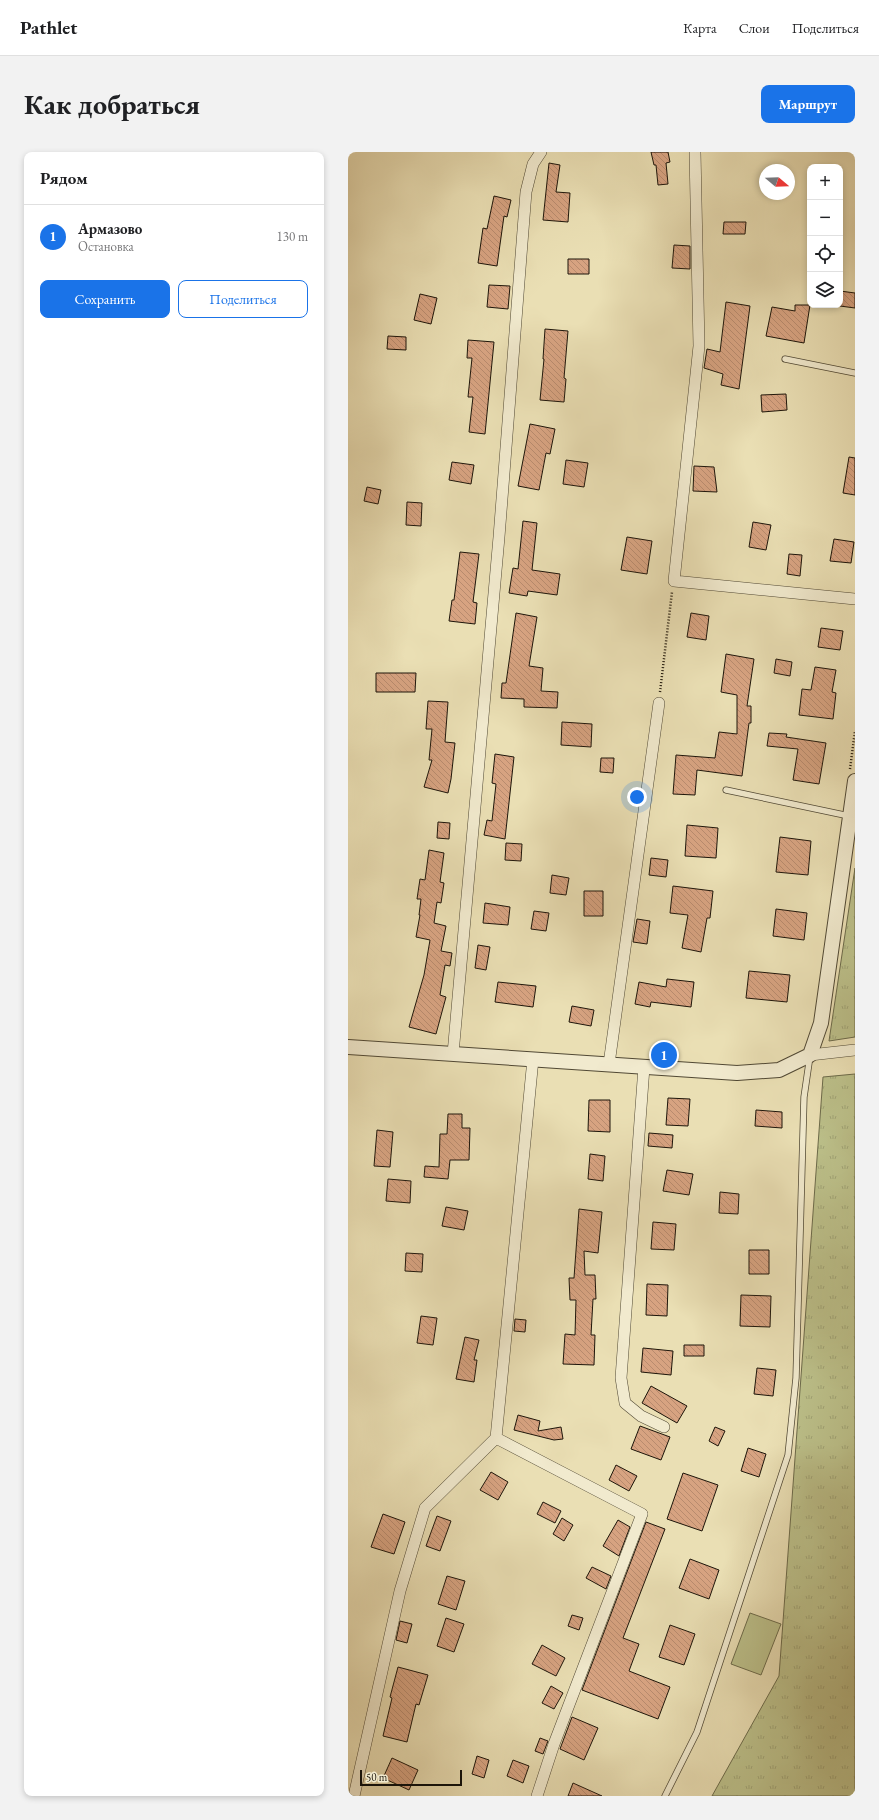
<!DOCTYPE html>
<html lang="ru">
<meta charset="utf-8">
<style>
body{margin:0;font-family:"EB Garamond",serif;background:#f2f2f2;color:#202124}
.controls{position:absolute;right:12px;top:12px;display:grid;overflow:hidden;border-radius:8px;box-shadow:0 2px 6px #0003}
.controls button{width:36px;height:36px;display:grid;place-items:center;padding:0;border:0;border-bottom:1px solid #e0e0e0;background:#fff;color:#202124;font:20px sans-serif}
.compass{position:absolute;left:411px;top:12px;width:36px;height:36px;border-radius:50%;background:#fff;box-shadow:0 2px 6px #0003;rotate:109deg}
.scale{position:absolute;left:12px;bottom:10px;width:102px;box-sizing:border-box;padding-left:4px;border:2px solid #1d150a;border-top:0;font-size:11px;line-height:14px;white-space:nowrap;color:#1d150a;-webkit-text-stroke:3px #f1eace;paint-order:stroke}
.you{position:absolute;left:289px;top:645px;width:14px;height:14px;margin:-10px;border:3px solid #fff;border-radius:50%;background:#1a73e8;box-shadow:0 0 0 6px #1a73e833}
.badge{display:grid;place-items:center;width:26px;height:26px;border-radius:50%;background:#1a73e8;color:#fff;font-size:13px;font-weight:700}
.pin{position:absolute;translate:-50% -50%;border:2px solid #fff;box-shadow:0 1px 4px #0006}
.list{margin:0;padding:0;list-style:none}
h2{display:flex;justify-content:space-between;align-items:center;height:52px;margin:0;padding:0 16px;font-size:17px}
h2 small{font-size:13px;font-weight:400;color:#757577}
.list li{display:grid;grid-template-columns:26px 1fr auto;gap:12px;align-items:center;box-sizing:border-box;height:64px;padding:0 16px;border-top:1px solid #e0e0e0}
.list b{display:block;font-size:15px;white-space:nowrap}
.list p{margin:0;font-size:13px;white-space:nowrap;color:#757577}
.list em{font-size:13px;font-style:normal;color:#757577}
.actions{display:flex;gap:8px;padding:12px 16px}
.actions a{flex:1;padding:9px 0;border:1px solid #1a73e8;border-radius:8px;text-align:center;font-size:14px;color:#1a73e8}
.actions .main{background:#1a73e8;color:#fff}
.icon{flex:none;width:22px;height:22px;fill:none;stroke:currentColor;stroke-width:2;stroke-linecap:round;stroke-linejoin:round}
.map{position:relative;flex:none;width:507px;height:1644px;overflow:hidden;border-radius:8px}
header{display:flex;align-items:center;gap:24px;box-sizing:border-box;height:56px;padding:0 20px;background:#fff;border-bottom:1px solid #e0e0e0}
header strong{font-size:19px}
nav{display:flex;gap:22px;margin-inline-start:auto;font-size:14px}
.intro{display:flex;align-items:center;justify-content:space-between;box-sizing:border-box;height:96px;padding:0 24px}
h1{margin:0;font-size:28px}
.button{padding:10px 18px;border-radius:8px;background:#1a73e8;color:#fff;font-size:14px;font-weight:700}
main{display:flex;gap:24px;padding:0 24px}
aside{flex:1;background:#fff;border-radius:8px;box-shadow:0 2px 6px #0003}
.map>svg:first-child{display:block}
.grass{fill:url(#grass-tufts);stroke:#6c6a4a}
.pitch{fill:#bcc08a;stroke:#6c6a4a}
.building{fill:url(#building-back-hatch);stroke:#1d150a}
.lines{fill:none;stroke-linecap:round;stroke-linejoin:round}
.service-casing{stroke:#504834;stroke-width:7}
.minor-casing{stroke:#504834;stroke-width:12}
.tertiary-casing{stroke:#504834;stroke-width:16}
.path{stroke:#1d150a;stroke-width:2.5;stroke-dasharray:1 2;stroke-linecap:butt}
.service{stroke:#f1eace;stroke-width:5.5}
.minor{stroke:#f1eace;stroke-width:11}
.tertiary{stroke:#f1eace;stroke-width:14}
</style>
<header>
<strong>Pathlet</strong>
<nav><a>Карта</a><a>Слои</a><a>Поделиться</a></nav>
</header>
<div class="intro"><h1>Как добраться</h1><a class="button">Маршрут</a></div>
<main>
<aside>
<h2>Рядом<small></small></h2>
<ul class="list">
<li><span class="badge">1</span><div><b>Армазово</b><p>Остановка</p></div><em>130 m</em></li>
</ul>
<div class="actions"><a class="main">Сохранить</a><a>Поделиться</a></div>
</aside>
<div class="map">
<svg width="507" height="1644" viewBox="0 0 507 1644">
<defs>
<pattern id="grass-tufts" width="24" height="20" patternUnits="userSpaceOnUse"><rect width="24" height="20" fill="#bcc08a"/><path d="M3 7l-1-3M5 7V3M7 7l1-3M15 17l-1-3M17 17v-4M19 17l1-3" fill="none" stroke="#a1a476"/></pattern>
<pattern id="building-back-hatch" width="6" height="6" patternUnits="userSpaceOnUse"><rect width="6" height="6" fill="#d7a381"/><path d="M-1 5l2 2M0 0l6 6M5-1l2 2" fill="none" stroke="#b88b6e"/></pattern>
</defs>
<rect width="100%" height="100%" fill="#eadfb4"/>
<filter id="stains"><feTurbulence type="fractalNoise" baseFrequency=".005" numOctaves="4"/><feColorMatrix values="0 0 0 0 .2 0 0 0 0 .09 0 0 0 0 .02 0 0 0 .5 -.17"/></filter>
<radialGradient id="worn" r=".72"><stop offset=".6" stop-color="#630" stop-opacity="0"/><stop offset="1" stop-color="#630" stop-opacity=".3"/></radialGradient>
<path class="grass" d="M507,716V885L481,889Z
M507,922V1644H364L431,1524L475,925Z"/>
<path class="pitch" d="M402,1461L433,1472L413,1523L383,1512Z"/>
<path class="building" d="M303,0H320L322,10L318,11L320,32L310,33L308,13H306Z
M201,11L212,13L208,40L222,41L220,70L195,68Z
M146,44L163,48L159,65L156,64L149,114L130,111L135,76L139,77Z
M376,70H398L397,82H375Z
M326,93L342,94V117L324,116Z
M220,107H241V122H220Z
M141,133L162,134L160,157L139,155Z
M492,139L507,141V156L492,154Z
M72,142L89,146L83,172L66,168Z
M378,150L402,154L391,237L373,233L375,222L356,216L359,197L372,200Z
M447,153H462L456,191L418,184L424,155L447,159Z
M197,177L220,179L216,226L218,227L216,250L192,248L196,207H195Z
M40,184L58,185V198L39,197Z
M120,188L146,190L137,282L121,280L125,245H120L124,206H119Z
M438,242L439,258L414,260L413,243Z
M182,272L207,277L202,302L198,301L191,338L170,334Z
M501,305L507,306V343L495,341Z
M218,308L240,311L236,335L215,332Z
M104,310L126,313L123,332L101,328Z
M346,314L366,315L369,340L345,339Z
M19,335L33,338L30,352L16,349Z
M59,350L74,351L73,374L58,373Z
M175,369L189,371L184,418L212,422L209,443L180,439L179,444L161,441L165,416L170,417Z
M405,370L423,373L418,398L401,395Z
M279,385L304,389L299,422L273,418Z
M486,387L506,390L503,411L482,409Z
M112,400L131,402L125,450L129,451L127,472L101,469L104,448H106Z
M441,402L454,403L452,424L439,422Z
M168,461L189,465L181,514L195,516L193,539L210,540L209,556L176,555V547L153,546L154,531H158Z
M343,461L361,464L358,488L339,485Z
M473,476L495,479L492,498L470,495Z
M378,502L406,507L399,554H403V571H401L394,624L349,618L347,643L325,642L328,603L367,606L371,580L389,582V543L373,540Z
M428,507L444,510L442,524L426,521Z
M467,515L488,518L484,540L488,541L485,567L451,563L454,537L463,538Z
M28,521H68L67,540H28Z
M80,549L100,550L97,590L107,591L103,627L100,641L76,635L84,608H81L84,577H78Z
M214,570L244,572L243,595L213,593Z
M421,581L439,582L438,585L478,591L471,632L445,628L450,597L419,594Z
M147,602L166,605L157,687L136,683L139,668L144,669L148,632L144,631Z
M253,606H266L265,621L252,620Z
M90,670L102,671L101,687L89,686Z
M339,673L370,676L368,706L337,704Z
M432,685L463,689L460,723L428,720Z
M158,691L174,692L173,709L157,708Z
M81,698L96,701L92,730L96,731L93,751L89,750L86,771L98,774L93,799L104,801L102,814L97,813L92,843L98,845L88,882L61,875L76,823L82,788L68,785L72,763H71L73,747H69L72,727L77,728Z
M303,706L320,708L318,725L301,723Z
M204,723L221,726L218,743L202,741Z
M325,734L365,739L362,766H359L353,800L334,796L340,763L322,761Z
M236,739H255V764H236Z
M137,751L162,755L160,773L135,771Z
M428,757L459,761L456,788L425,784Z
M186,759L201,761L198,779L183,777Z
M289,767L302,769L299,792L285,790Z
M130,793L142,795L138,818L127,816Z
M401,819L442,823L439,850L398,846Z
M319,827L346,830L343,855L303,850L302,855L287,852L291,830L318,835Z
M150,830L188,834L185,855L147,850Z
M224,854L246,858L243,874L221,870Z
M320,946L342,947L340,974L318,973Z
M241,948H262V980L240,979Z
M408,958L434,960V976L407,974Z
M100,962H114V976H122L121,1008H102L100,1027L76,1025L77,1014L91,1015L92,982H99Z
M29,978L45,980L42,1015L26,1014Z
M301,981L325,983L324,996L300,994Z
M242,1002L257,1004L255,1029L240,1027Z
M319,1018L345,1022L341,1043L315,1039Z
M40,1027L63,1029L62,1051L38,1049Z
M372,1040L391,1042L390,1062L371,1061Z
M98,1055L120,1059L116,1078L94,1074Z
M231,1057L254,1060L250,1101L236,1099L237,1123H247L248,1147H245L243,1183H247L246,1213L215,1212L217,1182L227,1183L228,1148H222L221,1126H226Z
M305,1070L328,1072L326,1098L303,1097Z
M401,1098H421V1122H401Z
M58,1101L75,1102L74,1120L57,1119Z
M299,1132L320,1133L319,1164L298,1163Z
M393,1143L423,1144L422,1175L392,1174Z
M73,1164L89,1166L85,1193L69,1191Z
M167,1167L178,1168L177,1180L166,1179Z
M117,1185L131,1188L126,1208H129L126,1230L108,1227Z
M336,1193H356V1204H336Z
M295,1196L325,1199L323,1223L293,1220Z
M409,1216L428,1218L425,1244L406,1242Z
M303,1234L339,1254L329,1271L294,1251Z
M170,1263L192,1269L190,1279L213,1275L215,1287L206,1288L166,1278Z
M292,1274L322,1285L313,1308L283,1297Z
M367,1275L377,1279L370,1294L361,1289Z
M400,1296L418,1302L411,1325L393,1319Z
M268,1313L289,1324L281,1339L261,1328Z
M143,1320L160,1330L150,1348L132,1338Z
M335,1321L370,1333L354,1379L319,1367Z
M195,1350L213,1359L207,1371L189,1362Z
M35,1362L57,1370L46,1402L23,1395Z
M89,1364L103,1369L92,1399L78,1394Z
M214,1366L225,1373L216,1389L205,1382Z
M270,1368L282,1375L271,1404L255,1394Z
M298,1370L317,1377L275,1486L291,1492L281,1519L322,1535L310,1567L234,1538Z
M342,1407L371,1418L361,1447L331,1436Z
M244,1415L263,1424L258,1437L238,1426Z
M99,1424L117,1429L108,1458L90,1452Z
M224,1463L235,1466L231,1478L220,1474Z
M98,1466L116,1472L106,1500L89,1494Z
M52,1469L64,1472L59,1491L48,1488Z
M322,1473L347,1482L336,1513L311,1505Z
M194,1493L217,1506L208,1524L184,1512Z
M50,1515L80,1523L71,1553L68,1552L59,1590L35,1584L44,1546L42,1545Z
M203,1534L215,1541L206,1557L194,1551Z
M224,1565L250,1576L236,1608L212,1597Z
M192,1586L200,1589L195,1602L187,1599Z
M129,1604L141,1608L136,1626L124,1622Z
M44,1606L70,1618L61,1638L35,1626Z
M165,1608L181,1614L175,1631L159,1624Z
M225,1631L254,1644H220Z"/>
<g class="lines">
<g class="service-casing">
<path id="service" d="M437,207L507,221
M378,638L501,664
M317,1644L349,1580L440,1303L448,1226L456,945L462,904"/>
</g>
<g class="minor-casing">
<path id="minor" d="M347,0L351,194L326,429L507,447
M105,902L151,385L178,40L185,12L193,0
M462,903L507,898
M185,907L148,1286L294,1362L206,1592L189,1644
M261,912L311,551
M296,915L273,1226L277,1251L293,1264L316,1275
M6,1644L52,1439L77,1356L148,1286"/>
</g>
<g class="tertiary-casing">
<path id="tertiary" d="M0,895L389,921L431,918L462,903L473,871L507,629"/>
</g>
<path class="path" d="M312,540L324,440
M502,617L507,579"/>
<use href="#service" class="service"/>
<use href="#minor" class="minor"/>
<use href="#tertiary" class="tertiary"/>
</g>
<rect width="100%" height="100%" filter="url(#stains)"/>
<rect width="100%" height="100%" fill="url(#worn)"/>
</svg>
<div class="controls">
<button>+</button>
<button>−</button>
<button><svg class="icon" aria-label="locate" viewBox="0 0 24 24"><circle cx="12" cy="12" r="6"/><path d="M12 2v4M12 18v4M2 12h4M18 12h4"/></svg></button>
<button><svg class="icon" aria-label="layers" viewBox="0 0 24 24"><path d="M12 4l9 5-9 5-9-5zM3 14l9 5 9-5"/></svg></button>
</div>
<svg class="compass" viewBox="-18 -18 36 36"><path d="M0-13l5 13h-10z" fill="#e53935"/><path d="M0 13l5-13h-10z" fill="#757577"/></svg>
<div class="scale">50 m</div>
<div class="you"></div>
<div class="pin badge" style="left:316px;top:903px">1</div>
</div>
</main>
